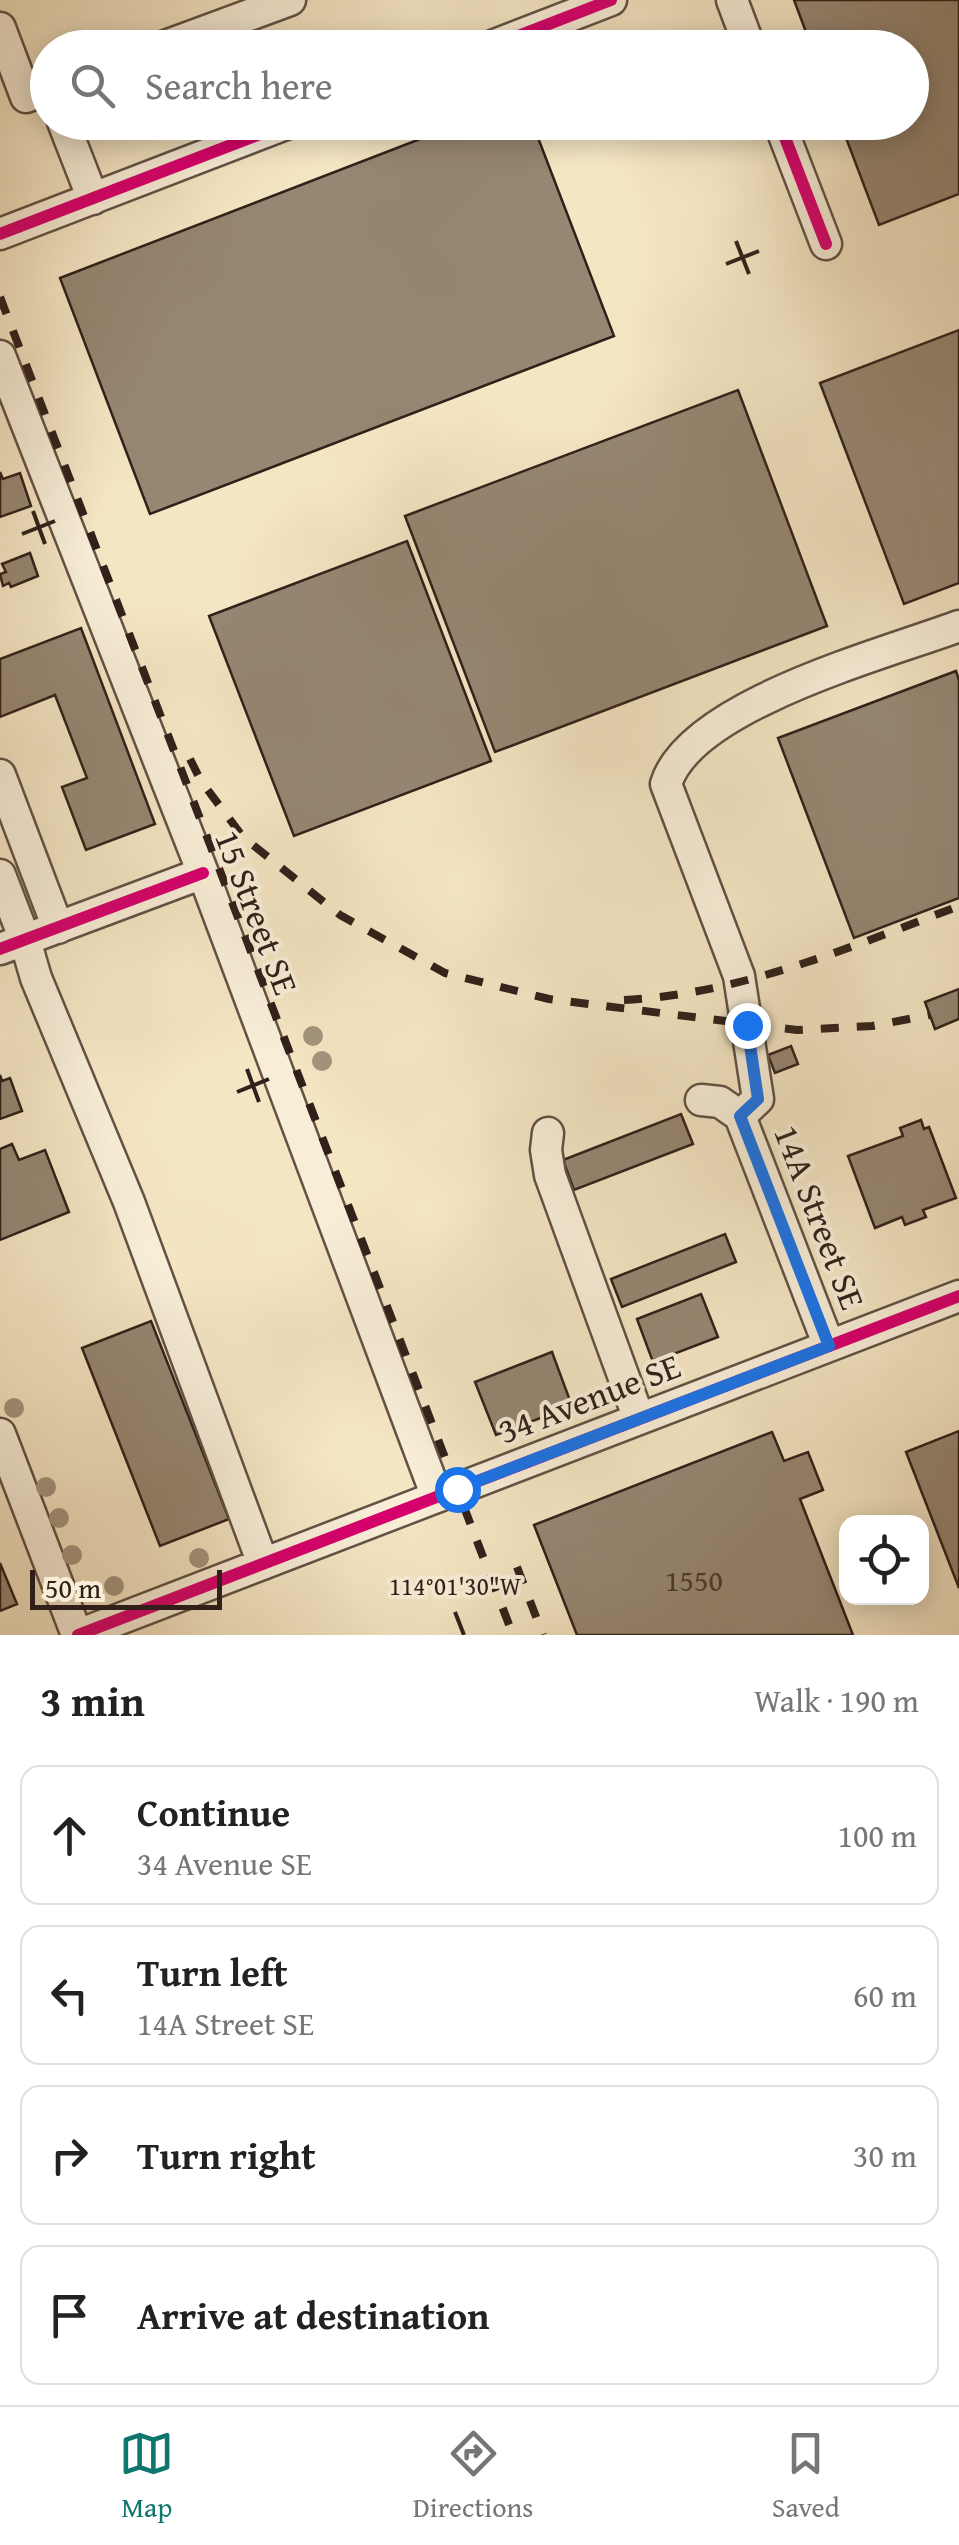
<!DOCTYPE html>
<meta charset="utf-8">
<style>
body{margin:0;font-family:"Gentium Book Plus",serif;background:#f6f6f6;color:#222}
.controls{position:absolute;right:30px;bottom:30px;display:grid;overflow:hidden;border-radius:20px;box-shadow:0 5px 25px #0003}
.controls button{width:90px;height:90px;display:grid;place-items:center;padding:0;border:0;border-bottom:2px solid #e0e0e0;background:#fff;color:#222;font:50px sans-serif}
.scale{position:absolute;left:30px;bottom:25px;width:192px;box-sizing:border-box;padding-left:10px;border:5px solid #31201a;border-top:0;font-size:28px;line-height:35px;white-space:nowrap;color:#31201a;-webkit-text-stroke:8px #f8eed8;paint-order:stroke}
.stop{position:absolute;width:30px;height:30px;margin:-22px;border:8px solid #1a73e8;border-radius:50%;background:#fff}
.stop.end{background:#1a73e8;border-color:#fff;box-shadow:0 2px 10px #0008}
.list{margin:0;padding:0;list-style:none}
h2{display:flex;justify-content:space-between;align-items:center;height:130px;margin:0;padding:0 40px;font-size:42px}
h2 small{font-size:32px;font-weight:400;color:#767676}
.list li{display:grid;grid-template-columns:65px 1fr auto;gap:30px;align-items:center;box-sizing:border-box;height:140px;margin:0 20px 20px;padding:0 20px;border:2px solid #e0e0e0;border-radius:20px}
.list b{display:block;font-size:38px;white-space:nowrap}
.list p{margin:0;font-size:32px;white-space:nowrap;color:#767676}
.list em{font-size:32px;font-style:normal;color:#767676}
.icon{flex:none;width:55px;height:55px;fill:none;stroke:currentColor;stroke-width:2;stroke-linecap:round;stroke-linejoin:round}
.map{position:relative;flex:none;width:959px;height:1635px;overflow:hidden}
.search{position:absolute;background:#fff;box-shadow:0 5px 25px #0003;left:30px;right:30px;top:30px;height:110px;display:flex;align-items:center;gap:25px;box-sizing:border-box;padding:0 35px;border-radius:55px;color:#767676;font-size:38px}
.sheet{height:770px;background:#fff}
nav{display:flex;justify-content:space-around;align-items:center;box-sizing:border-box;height:140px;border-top:2px solid #e0e0e0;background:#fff;font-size:28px;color:#767676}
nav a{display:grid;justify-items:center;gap:5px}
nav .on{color:#0f766e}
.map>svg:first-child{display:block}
.building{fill:#968672;stroke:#31201a;stroke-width:2.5}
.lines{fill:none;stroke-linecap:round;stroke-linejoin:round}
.minor-casing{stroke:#625144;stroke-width:35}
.minor{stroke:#f8eed8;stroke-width:30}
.rail{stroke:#31201a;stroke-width:8;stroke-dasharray:18 18;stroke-linecap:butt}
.cycleway-casing{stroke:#f8eed8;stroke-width:19}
.cycleway{stroke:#d6006c;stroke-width:12}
.tree{fill:#a4947d}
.route{stroke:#1a73e8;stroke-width:12}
.ticks{fill:none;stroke:#31201a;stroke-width:4}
.labels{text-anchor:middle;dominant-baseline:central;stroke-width:8;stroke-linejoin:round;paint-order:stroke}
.number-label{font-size:30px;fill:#4a3a30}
.street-label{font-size:35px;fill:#31201a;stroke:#f8eed8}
.ticks-label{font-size:25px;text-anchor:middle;fill:#31201a;stroke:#f8eed8;stroke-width:8;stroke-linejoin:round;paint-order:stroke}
</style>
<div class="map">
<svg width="959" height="1635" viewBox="0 0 959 1635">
<rect width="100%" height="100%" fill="#f4e5c3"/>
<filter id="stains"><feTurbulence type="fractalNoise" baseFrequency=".002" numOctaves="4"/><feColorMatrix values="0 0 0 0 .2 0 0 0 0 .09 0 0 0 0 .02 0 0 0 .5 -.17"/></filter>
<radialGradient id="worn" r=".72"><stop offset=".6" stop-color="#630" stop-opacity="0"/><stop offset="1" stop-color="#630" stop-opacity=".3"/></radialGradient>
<path class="building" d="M794,0H959V194L879,225L840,122H912V48H812Z
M464,122H532L614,336L150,514L60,278Z
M959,330V583L904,604L820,383Z
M738,390L827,626L495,752L405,516Z
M0,472L3,479L20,473L31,506L0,517Z
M407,541L491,761L294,836L209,616Z
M30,553L38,576L11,587L9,583L3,586L0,574L6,572L2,564Z
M81,628L155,824L86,850L62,787L87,778L55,695L0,717V659Z
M956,671L959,680V898L854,938L778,738Z
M959,989V1019L935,1029L925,1002Z
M791,1046L798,1064L775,1073L768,1055Z
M0,1075L2,1081L10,1078L22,1111L0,1119Z
M681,1114L693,1144L574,1190L563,1160Z
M921,1120L924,1129L929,1127L956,1198L923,1210L926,1217L905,1225L902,1217L875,1228L848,1156L903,1136L900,1128Z
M12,1144L19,1160L45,1150L69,1212L0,1240V1149Z
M725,1234L736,1262L622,1307L611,1279Z
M701,1294L718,1337L653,1362L637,1319Z
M151,1321L229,1519L160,1546L82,1348Z
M552,1352L572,1406L496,1435L475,1382Z
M959,1431V1588L906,1452Z
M772,1432L784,1461L808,1452L823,1490L800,1499L853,1635H577L534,1525Z
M0,1563L17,1604L0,1611Z"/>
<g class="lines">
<g class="minor-casing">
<path id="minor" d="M732,0L750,48
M0,28L26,97L48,89
M160,48L290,0
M487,48L611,0
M63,122L93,199
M779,122L826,244
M0,234L291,122
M0,356L203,873L437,1497
M0,775L58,928
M0,875L25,940L36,978L129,1202L263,1564
M0,949L203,873
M701,1100L720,1102L740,1116
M740,1116L758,1099L739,976L666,784C690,705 884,654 959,626
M740,1116L829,1346
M548,1133L546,1150L550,1175L639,1419
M0,1434L77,1635
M78,1635L959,1296"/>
</g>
<use href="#minor" class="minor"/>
<path class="rail" d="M0,297L513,1635
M190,759L201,781L243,837L340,915L445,973L549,999L797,1030L872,1026L930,1015
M624,1000C742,994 850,947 959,906
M517,1567L543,1635"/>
<g class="cycleway-casing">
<path id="cycleway" d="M487,48L611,0
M779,122L826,244
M0,234L291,122
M0,949L203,873
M78,1635L959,1296"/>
</g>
<use href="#cycleway" class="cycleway"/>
</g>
<g class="tree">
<circle cx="313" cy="1036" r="10"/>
<circle cx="322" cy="1061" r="10"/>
<circle cx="14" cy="1408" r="10"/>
<circle cx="46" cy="1487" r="10"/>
<circle cx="59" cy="1518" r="10"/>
<circle cx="72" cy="1555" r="10"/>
<circle cx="199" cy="1558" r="10"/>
<circle cx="114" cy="1586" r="10"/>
</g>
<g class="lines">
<path class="route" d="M457,1489L829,1346L740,1116L758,1099L747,1025"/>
</g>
<path class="ticks" d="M736,241L749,274M726,264L759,251M33,511L45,544M22,534L55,521M247,1069L259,1102M237,1092L269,1079M455,1612L464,1635"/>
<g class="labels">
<g class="number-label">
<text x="694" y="1580">1550</text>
</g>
<g class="street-label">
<text transform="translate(257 912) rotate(69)">15 Street SE</text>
<text transform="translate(820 1217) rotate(69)">14A Street SE</text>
<text transform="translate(589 1398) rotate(-21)">34 Avenue SE</text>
</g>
</g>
<g class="ticks-label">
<text x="455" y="1595">114°01'30"W</text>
</g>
<rect width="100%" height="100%" filter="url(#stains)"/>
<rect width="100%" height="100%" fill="url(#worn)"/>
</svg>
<div class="controls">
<button><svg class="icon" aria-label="locate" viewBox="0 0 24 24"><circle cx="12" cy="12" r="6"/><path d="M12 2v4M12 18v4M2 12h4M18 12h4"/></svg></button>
</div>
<div class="scale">50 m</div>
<div class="stop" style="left:457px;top:1489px"></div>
<div class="stop end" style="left:747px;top:1025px"></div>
<div class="search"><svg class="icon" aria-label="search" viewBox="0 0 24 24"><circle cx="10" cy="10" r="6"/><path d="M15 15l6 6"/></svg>Search here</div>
</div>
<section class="sheet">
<h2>3 min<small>Walk · 190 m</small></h2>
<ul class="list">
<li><svg class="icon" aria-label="ahead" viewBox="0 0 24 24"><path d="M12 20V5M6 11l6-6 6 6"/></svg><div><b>Continue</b><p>34 Avenue SE</p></div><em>100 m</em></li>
<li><svg class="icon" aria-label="left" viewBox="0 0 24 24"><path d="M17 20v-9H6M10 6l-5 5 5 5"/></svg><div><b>Turn left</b><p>14A Street SE</p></div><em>60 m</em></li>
<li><svg class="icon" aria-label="right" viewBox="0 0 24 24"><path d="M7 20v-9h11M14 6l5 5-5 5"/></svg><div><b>Turn right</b></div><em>30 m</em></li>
<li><svg class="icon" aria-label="arrive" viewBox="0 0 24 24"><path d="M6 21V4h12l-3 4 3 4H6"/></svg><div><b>Arrive at destination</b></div></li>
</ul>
</section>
<nav>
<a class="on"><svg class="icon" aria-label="map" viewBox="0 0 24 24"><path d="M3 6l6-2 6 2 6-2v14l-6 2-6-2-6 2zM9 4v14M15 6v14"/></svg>Map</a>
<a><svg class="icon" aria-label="directions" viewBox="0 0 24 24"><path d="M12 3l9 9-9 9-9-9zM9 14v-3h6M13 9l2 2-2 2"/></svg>Directions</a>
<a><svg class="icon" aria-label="saved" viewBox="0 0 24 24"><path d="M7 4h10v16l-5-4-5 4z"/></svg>Saved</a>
</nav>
